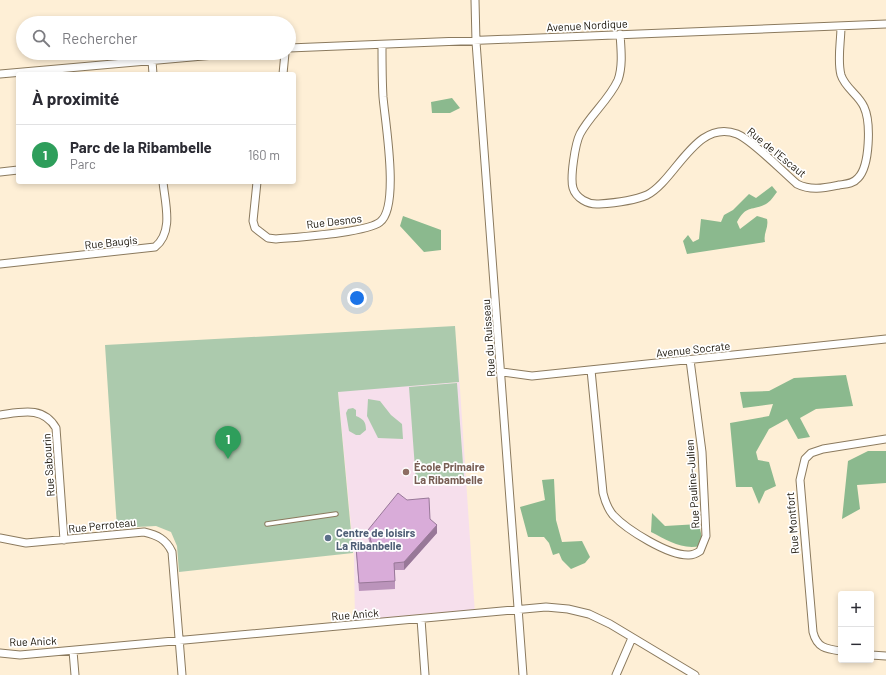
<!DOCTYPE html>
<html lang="fr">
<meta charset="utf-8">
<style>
body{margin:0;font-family:Barlow,sans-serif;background:#f2f2f3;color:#2b2b33}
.controls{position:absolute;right:12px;bottom:12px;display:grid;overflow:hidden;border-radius:4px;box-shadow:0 2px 6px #0003}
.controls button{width:36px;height:36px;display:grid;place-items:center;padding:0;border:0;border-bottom:1px solid #e1e1e2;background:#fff;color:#2b2b33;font:20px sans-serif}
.you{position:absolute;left:357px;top:298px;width:14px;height:14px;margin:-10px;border:3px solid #fff;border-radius:50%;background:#1a73e8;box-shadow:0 0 0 6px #1a73e833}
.badge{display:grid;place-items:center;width:26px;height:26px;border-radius:50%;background:#b45309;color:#fff;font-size:13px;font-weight:700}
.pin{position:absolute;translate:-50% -33px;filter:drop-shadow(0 1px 2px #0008)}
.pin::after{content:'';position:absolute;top:21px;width:14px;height:12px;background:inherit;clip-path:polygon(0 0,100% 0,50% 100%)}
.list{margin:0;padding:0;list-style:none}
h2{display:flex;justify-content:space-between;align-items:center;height:52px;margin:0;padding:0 16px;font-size:17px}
h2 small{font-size:13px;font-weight:400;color:#7c7c81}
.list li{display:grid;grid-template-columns:26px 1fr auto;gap:12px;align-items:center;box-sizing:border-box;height:60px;padding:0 16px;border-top:1px solid #e1e1e2}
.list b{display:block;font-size:15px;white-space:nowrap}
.list p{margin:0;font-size:13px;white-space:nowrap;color:#7c7c81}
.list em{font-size:13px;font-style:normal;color:#7c7c81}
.icon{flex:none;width:22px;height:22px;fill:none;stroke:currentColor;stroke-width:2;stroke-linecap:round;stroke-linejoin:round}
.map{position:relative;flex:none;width:886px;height:675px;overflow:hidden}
.search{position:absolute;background:#fff;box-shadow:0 2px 6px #0003;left:16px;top:16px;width:280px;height:44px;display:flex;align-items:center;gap:10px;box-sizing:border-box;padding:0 14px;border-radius:22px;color:#7c7c81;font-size:15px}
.panel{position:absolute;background:#fff;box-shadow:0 2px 6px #0003;left:16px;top:72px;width:280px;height:112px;border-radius:4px}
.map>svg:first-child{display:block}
.education{fill:#f6dfec}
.green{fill:#accaad}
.forest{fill:#8bb98e}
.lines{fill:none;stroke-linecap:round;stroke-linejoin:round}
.lane-casing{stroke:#8b7a5e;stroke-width:5.5}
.street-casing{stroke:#8b7a5e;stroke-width:9}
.lane{stroke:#fff;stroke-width:3.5}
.street{stroke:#fff;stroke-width:7}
.wall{fill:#bb94bb}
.shaded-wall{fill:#987898}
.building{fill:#d9acd9;stroke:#987898}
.education-dot{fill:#8d6e63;stroke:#fff;stroke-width:1.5}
.service-dot{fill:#5c6f8a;stroke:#fff;stroke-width:1.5}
.labels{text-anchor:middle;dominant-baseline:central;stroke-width:3.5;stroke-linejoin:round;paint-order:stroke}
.street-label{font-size:11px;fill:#171106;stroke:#fff}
.education-label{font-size:11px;font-weight:bold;fill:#785e54;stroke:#fff;text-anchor:start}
.service-label{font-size:11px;font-weight:bold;fill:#4e5e75;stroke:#fff;text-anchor:start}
</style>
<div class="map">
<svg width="886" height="675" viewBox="0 0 886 675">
<rect width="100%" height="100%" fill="#feefd6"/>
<path class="education" d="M458,359L475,614L355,625L354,556L338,391L458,382Z"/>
<path class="green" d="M455,326L459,382L338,392L353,553L179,572L177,546L171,532L156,526L117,528L105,345Z
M457,383L464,478L416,482L409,387Z
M368,399L380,401L391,415L402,424L403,439L378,438L367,416Z
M353,408L356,410V416C363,419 366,421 366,430L360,435H356L349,431L346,413L348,409Z"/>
<path class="forest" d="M452,98L460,108L450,113H432L431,102Z
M772,186L777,192C774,196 770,202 766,204C751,211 746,205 737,222L740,229L757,216L767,219C769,228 763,233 765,242L687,254L683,241L688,235L693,242L699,239L701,219L721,222L724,215L733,210L749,194L756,198Z
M403,216L441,230V250L424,252L400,226Z
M846,375L853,406L816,409L800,418L810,437L798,439L787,419L769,429L756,452L758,460L769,462L776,486L765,491L759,504L752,487H736L730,423L769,416L773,404L743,408L740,392L769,391L794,378Z
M868,451H886V483L857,485L860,509L842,519L848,461Z
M554,479L556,520L562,542L582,541L590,557L585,563L571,569L562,560L559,553L553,555L549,543L544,537H528L520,507L545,500L542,480Z
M652,513L665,526L699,524L702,538L700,546C682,550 667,540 651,532Z"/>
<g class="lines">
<g class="lane-casing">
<path id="lane" d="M267,524L336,514"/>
</g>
<g class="street-casing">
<path id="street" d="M475,0L476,42L523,675
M620,34C621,49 623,66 618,80C609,100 590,115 580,134C575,144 570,178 573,188C576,198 588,205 599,204C614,203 633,201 647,195C676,180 696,118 737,134C752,140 783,172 797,184C811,191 824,188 839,185C846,184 853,184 858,178C870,166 871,122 864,107C859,95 845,88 841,75C837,60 841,42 841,26
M289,48L886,24
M152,61L153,74
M0,74L237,53
M283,74L285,53
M0,172L18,170
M257,182L253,221L255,228L268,238L276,239C297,237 366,233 380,222C400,207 385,121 383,97C382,80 382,62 382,45
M0,264L155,247C174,232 165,203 163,182
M591,370L603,493C605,501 608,509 613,515C627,530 669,556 689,555C694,555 697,553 700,551L706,536L702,452L690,360
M502,372L532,376L886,339
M0,415C22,412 43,406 56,428L64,540
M0,538L26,543L144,532C157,535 166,539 172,552L182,675
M421,619L425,675
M73,651L75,675
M841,651C826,649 817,648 813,632L800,480L805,459L811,453L823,449L886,439
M0,653L20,655L546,607L568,609L589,614L610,624L695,675
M871,655L886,656
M616,675L632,638"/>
</g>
<use href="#lane" class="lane"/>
<use href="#street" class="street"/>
</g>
<path class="wall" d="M430,519L437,533L404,570H395V589L359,591L356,547L370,545L368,537V530Z"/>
<path class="shaded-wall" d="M437,525V533L404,570V562Z"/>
<path class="building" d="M398,493L407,500L429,498L430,519L437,525L404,562L394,563L395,581L359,583L356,547L372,545L368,530Z"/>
<circle class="education-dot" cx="406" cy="472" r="4"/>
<circle class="service-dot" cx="328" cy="538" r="4"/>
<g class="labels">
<g class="street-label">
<text transform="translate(587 25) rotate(-3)">Avenue Nordique</text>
<text transform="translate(777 152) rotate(39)">Rue de l'Escaut</text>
<text transform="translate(334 221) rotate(-7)">Rue Desnos</text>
<text transform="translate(111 242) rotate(-6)">Rue Baugis</text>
<text transform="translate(488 338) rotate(-94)">Rue du Ruisseau</text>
<text transform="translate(693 349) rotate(-6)">Avenue Socrate</text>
<text transform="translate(48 465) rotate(-94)">Rue Sabourin</text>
<text transform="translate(692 484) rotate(-94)">Rue Pauline-Julien</text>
<text transform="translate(792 523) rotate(-95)">Rue Montfort</text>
<text transform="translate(102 525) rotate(-6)">Rue Perroteau</text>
<text transform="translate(355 614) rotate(-5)">Rue Anick</text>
<text transform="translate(33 641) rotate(-2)">Rue Anick</text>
</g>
<g class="education-label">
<text x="414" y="466">École Primaire<tspan x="414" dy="13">La Ribambelle</tspan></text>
</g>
<g class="service-label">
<text x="336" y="532">Centre de loisirs<tspan x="336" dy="13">La Ribanbelle</tspan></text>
</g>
</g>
</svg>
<div class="controls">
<button>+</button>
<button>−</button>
</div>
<div class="you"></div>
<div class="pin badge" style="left:228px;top:459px;background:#2e9e5b">1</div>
<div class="search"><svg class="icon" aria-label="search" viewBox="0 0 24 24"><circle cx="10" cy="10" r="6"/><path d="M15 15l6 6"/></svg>Rechercher</div>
<section class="panel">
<h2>À proximité<small></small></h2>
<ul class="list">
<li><span class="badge" style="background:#2e9e5b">1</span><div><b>Parc de la Ribambelle</b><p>Parc</p></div><em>160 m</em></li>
</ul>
</section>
</div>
